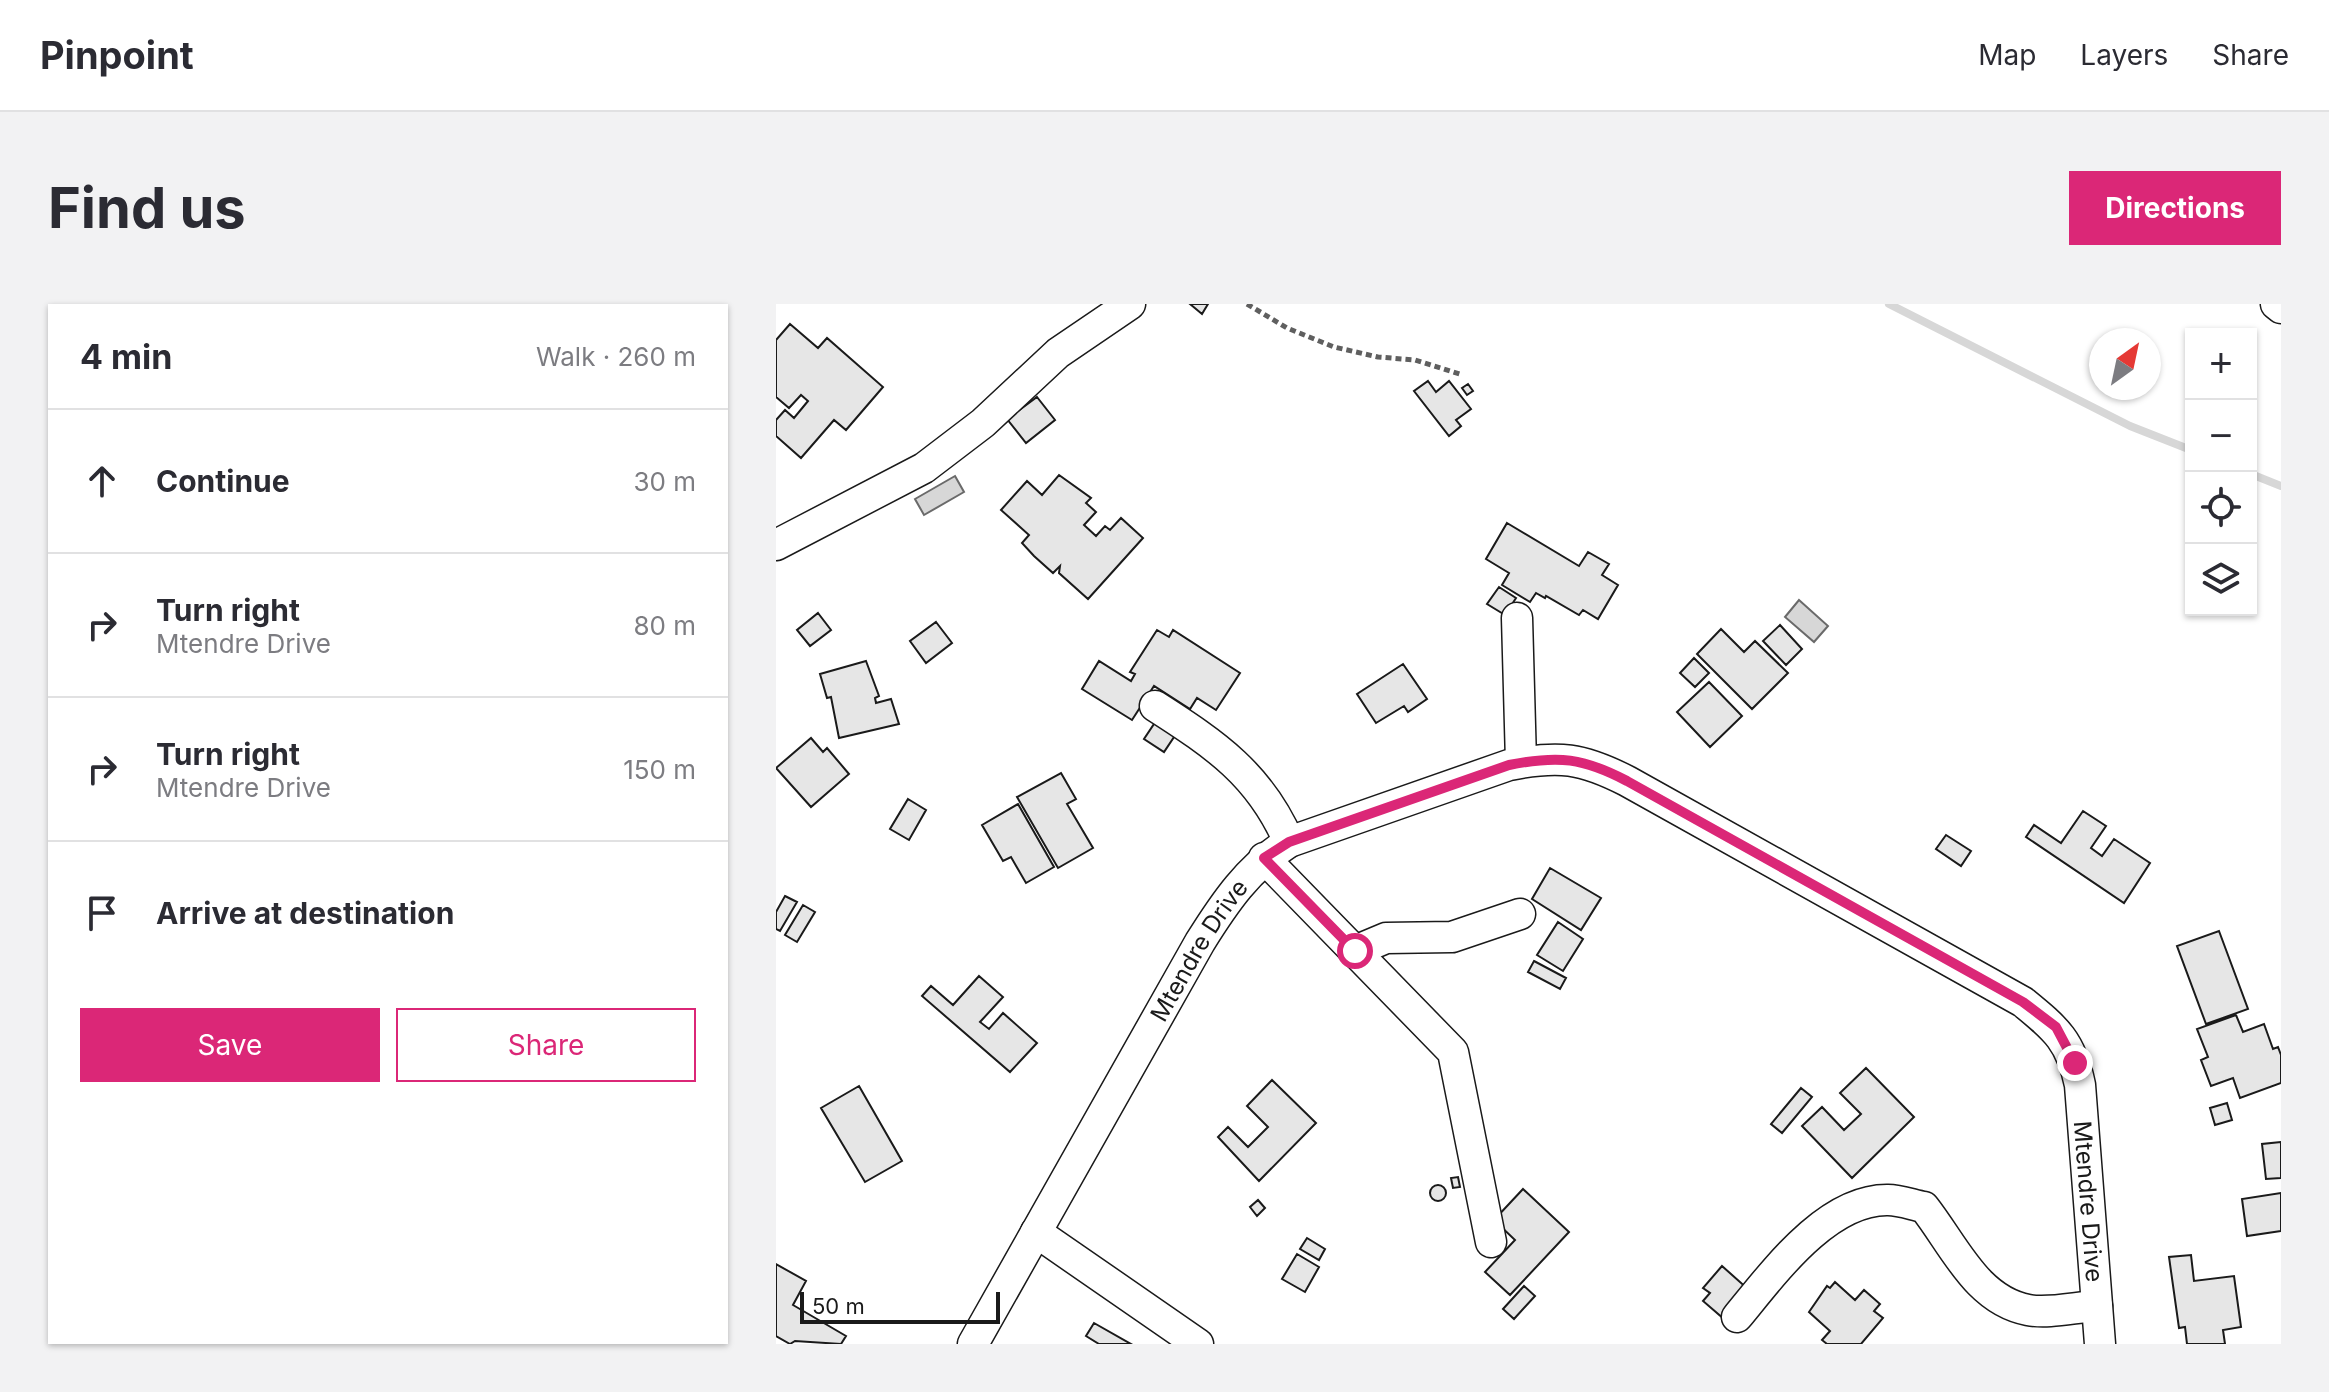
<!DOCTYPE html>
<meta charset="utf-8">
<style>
body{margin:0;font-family:Inter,sans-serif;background:#f2f2f3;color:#2b2b33}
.controls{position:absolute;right:24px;top:24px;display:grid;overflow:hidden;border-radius:0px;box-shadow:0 2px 6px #0004}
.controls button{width:72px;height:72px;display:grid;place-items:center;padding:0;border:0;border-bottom:2px solid #e1e1e2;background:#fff;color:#2b2b33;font:40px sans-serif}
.compass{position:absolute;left:1313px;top:24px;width:72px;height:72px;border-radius:50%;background:#fff;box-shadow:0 2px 6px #0004;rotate:33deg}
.scale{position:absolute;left:24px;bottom:20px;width:200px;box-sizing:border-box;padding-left:8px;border:4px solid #1a1a1a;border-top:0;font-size:22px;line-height:28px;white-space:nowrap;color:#1a1a1a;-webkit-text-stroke:6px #fff;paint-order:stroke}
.stop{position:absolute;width:24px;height:24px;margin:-18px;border:6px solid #db2777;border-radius:50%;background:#fff}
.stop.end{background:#db2777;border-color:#fff;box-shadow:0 2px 8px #0008}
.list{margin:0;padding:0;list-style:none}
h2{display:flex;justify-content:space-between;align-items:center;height:104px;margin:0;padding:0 32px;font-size:34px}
h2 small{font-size:26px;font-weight:400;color:#7c7c81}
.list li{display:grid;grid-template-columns:52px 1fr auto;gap:24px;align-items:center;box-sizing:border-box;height:144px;padding:0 32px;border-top:2px solid #e1e1e2}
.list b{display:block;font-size:30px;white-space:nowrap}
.list p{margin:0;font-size:26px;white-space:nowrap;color:#7c7c81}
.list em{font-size:26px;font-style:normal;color:#7c7c81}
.actions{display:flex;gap:16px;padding:24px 32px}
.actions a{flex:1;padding:18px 0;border:2px solid #db2777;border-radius:0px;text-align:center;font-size:28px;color:#db2777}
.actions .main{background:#db2777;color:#fff}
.icon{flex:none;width:44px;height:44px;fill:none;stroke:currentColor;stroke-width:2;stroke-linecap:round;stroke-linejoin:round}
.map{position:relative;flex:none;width:1505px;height:1040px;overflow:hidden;border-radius:0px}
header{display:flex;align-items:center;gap:48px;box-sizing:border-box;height:112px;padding:0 40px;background:#fff;border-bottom:2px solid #e1e1e2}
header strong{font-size:38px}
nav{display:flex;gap:44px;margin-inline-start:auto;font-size:28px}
.intro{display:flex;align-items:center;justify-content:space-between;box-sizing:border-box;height:192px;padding:0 48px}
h1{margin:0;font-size:56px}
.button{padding:20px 36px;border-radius:0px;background:#db2777;color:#fff;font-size:28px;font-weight:700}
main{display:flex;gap:48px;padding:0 48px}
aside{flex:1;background:#fff;border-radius:0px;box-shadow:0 2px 6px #0004}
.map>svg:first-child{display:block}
.water{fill:#d7d7d7;stroke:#6a6a6a;stroke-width:2}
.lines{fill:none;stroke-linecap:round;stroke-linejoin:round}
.stream{stroke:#d7d7d7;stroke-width:8}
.building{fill:#e6e6e6;stroke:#1a1a1a;stroke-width:2}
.minor-casing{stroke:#1a1a1a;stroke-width:33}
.path{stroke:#5f5f5f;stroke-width:5;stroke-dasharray:6 4;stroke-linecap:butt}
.minor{stroke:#fff;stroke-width:30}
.route{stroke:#db2777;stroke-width:10}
.labels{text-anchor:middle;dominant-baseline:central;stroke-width:6;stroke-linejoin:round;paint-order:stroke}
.street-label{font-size:24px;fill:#1a1a1a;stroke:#fff}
</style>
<header>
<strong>Pinpoint</strong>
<nav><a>Map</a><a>Layers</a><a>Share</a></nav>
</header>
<div class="intro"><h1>Find us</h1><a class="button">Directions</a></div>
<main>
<aside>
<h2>4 min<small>Walk · 260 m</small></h2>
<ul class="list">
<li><svg class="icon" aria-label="ahead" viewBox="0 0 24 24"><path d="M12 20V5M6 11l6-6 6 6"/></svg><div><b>Continue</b></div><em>30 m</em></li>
<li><svg class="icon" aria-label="right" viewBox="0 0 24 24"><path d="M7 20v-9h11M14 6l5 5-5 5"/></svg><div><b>Turn right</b><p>Mtendre Drive</p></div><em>80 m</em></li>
<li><svg class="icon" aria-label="right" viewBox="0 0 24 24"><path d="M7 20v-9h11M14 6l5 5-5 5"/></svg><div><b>Turn right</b><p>Mtendre Drive</p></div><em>150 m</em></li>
<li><svg class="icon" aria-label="arrive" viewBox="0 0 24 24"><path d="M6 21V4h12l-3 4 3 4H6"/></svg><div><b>Arrive at destination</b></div></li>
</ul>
<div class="actions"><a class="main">Save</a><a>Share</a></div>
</aside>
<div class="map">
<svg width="1505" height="1040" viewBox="0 0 1505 1040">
<rect width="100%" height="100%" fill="#fff"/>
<path class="water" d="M179,172L188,188L148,211L139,195Z
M1023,296L1052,322L1038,338L1009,313Z"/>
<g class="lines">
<path class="stream" d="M1113,0L1354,122L1415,146
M1475,170L1505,182"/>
</g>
<path class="building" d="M414,0H432L426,10Z
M14,20L42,44L51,34L107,83L70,126L58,116L25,154L0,132V116L9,106L18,114L32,97L25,91L13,104L0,93V36Z
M652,77L660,88L673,77L695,105L680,116L685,122L673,132L638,87Z
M692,80L697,87L691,91L686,84Z
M261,93L279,116L250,139L231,115Z
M283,171L315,194L310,199L320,208L308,221L320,232L329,222L334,226L345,214L367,234L312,295L283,269L284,262L277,269L258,252L246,239L253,231L225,206L251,177L266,191Z
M731,219L803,262L812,248L833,260L826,271L842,281L822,315L807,306L803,311L770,292L769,294L760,289L754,298L726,281L733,269L710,255Z
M723,283L740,294L729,311L711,300Z
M42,309L55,326L34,342L21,326Z
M160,318L176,339L150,359L134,337Z
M1004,321L1026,345L1010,361L987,337Z
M945,325L968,348L979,337L1012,369L976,405L921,350Z
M381,326L393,333L397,326L464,369L440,406L421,394L414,405L378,382L356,416L306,385L323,357L355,377L359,370L354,368Z
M918,354L933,369L919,383L904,369Z
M90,357L103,392L99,394L100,399L115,395L123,420L63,434L55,393L51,394L44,370Z
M627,360L651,395L632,408L628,402L600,419L581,390Z
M933,378L966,412L934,443L901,408Z
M382,414L402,427L388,448L368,435Z
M35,434L47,448L51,444L73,470L35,503L0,464Z
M285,469L300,495L291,500L317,544L282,564L241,493Z
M132,495L150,506L133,536L114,525Z
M242,500L278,563L250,579L235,553L227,557L206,521Z
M1307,507L1330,522L1315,544L1326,552L1338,535L1374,559L1348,599L1250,533L1258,521L1285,539Z
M1170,531L1195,547L1185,562L1160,545Z
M774,564L825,594L805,626L756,595Z
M9,592L21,598L4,627L0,625V608Z
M27,601L39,608L21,638L9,631Z
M782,618L807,635L787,667L761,651Z
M1443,627L1472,705L1430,720L1401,642Z
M758,657L790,674L784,685L752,668Z
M203,672L227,693L204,718L213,725L227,709L261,739L234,768L146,692L155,682L177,701Z
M1460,711L1467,728L1488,720L1497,745L1502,743L1505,751V779L1464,794L1457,774L1435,782L1425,756L1432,753L1421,725Z
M1090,764L1138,813L1076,874L1026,822L1046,803L1068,826L1085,810L1064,789Z
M496,776L540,819L483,877L442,833L452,823L472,843L492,823L471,802Z
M83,782L126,857L89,878L45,804Z
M1025,784L1036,793L1006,829L995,820Z
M1451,799L1456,816L1439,821L1434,804Z
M1505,838V874L1490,875L1486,840Z
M682,873L684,883L677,884L675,874Z
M654 889a8 8 0 1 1 16 0a8 8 0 1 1-16 0Z
M747,885L793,928L734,991L709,968L739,936L718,916Z
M1505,889V927L1471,932L1466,895Z
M482,896L489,904L481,912L474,903Z
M531,934L549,945L543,956L524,945Z
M521,950L543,963L529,988L506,975Z
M1415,951L1418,977L1458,972L1465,1023L1447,1026L1449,1040H1411L1409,1023L1403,1024L1393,953Z
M0,960L30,977L17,1001L70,1032L65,1040L19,1037L14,1040L0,1032Z
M946,962L973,986L948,1015L927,997L934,989L927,984Z
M1059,978L1079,996L1088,986L1104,1000L1098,1007L1107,1014L1085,1040H1051L1046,1036L1054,1027L1033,1008L1051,982L1054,984Z
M748,982L759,992L738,1015L727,1005Z
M318,1019L355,1040H323L310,1032Z"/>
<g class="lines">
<g class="minor-casing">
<g id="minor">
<path d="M1500,0L1505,4"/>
<path d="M0,241L148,164L207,119L282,49L354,0"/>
<path d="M741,314L745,458"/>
<path d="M379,402C440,441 484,471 513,538"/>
<path d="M488,554L677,748L715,938"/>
<path d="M579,647L610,634L676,633L744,610"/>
<path d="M260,928L422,1040"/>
<path d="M961,1013C996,971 1050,895 1112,896C1124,896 1137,901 1148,903C1178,941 1200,996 1252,1006C1273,1010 1300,1003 1321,1002"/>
<path id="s1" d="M197,1040L424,638C449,598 472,564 513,538L733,461C783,451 806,454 851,477L1247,698C1280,725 1295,737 1304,781L1324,1040"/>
</g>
</g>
<path class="path" d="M471,0L511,24L558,43L602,53L639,56L687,71"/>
<use href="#minor" class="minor"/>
</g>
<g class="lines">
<path class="route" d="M579,647L488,554L513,538L733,461C783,451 807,454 851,477L1247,698L1280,723L1299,759"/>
</g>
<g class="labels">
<g class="street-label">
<text stroke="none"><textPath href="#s1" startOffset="454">Mtendre Drive</textPath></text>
<text stroke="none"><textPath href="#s1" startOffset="1626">Mtendre Drive</textPath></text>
</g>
</g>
</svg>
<div class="controls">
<button>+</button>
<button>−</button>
<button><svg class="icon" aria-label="locate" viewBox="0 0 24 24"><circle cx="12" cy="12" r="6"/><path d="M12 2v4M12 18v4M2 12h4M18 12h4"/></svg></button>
<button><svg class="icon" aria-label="layers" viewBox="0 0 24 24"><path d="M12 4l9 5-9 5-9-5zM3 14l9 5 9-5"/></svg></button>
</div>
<svg class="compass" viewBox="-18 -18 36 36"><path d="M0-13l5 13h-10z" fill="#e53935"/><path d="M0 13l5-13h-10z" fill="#7c7c81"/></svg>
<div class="scale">50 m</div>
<div class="stop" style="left:579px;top:647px"></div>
<div class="stop end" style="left:1299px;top:759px"></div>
</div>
</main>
